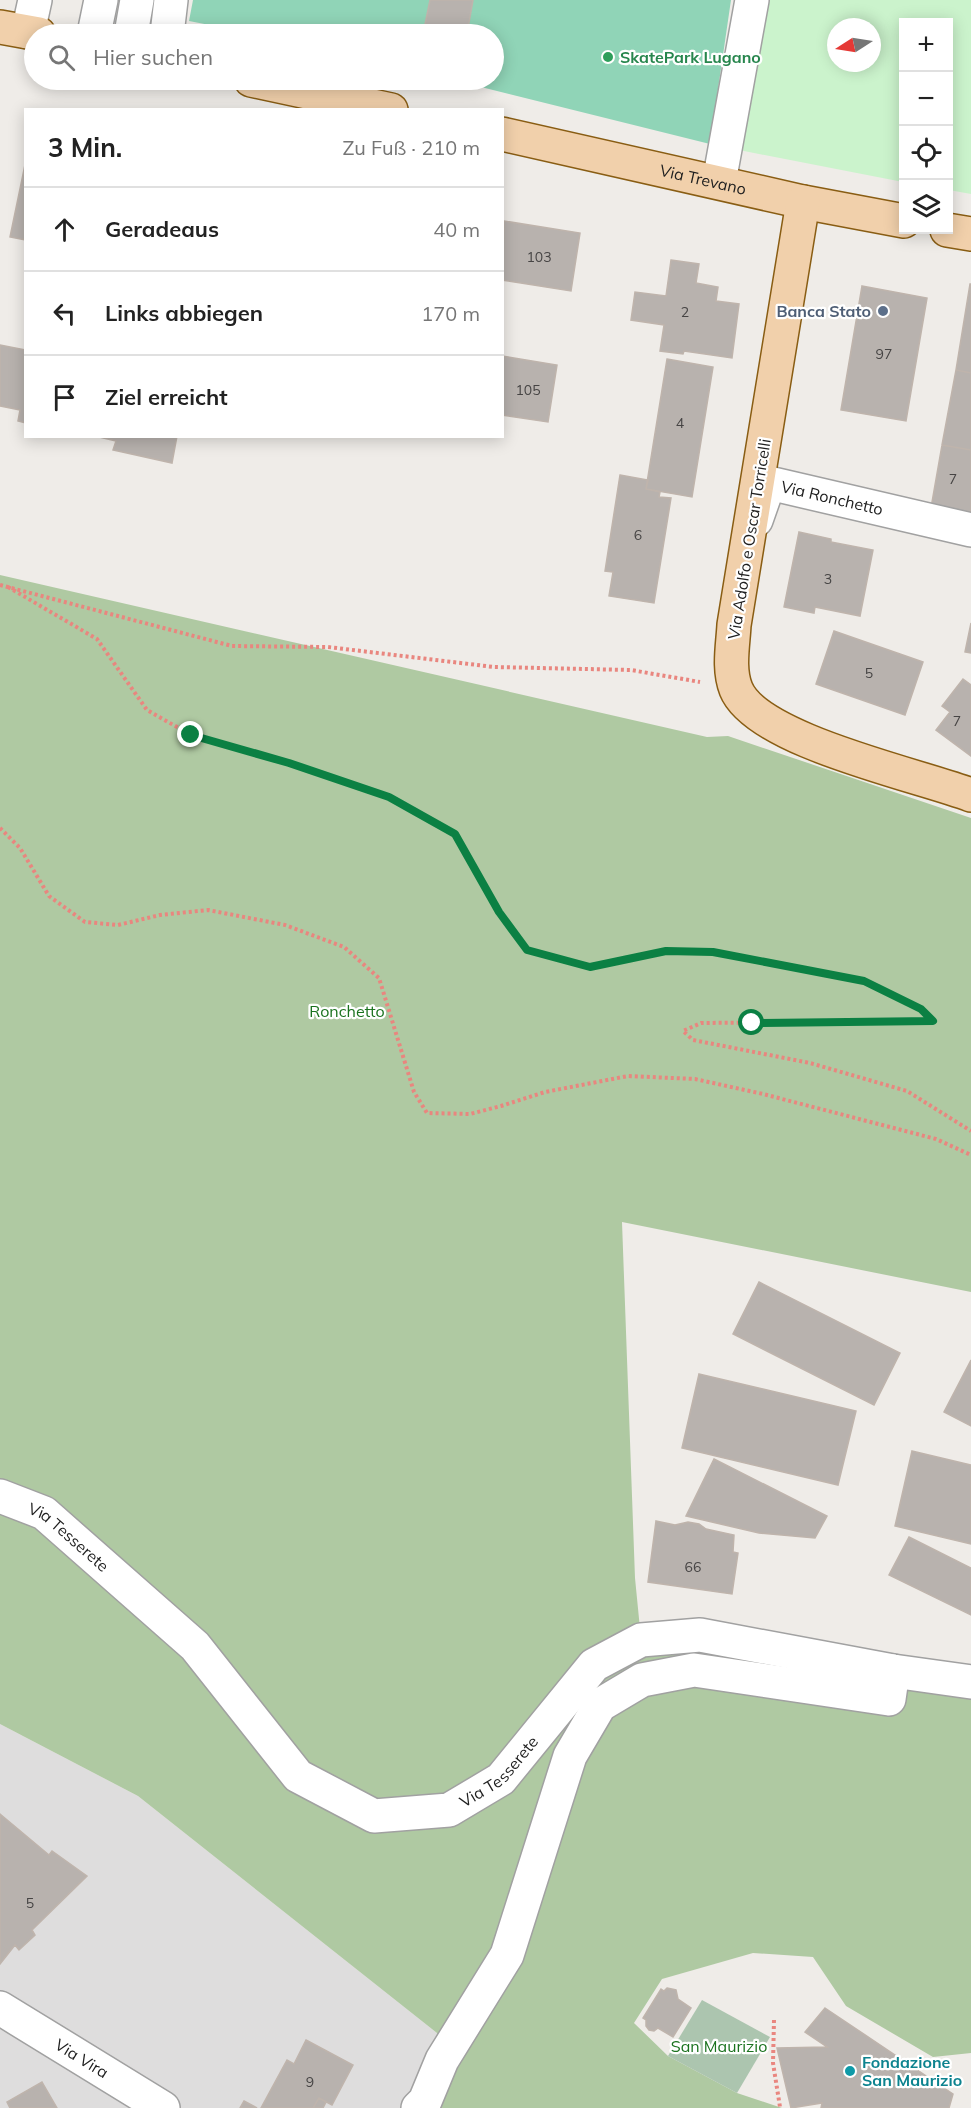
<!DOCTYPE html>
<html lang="de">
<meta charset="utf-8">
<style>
body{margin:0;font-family:Mulish,sans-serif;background:#f6f6f6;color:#222}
.controls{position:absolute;right:18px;top:18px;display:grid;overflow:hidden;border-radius:0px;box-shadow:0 3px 15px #0003}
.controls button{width:54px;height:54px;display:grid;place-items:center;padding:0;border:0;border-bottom:2px solid #e0e0e0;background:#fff;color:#222;font:30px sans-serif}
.compass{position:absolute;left:827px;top:18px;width:54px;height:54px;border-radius:50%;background:#fff;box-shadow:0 3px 15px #0003;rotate:258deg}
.stop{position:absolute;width:18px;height:18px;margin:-14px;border:4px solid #0b8043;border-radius:50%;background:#fff}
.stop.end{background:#0b8043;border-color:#fff;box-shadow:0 2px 6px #0008}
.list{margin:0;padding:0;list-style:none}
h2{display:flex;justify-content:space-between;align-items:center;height:78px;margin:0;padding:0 24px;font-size:26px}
h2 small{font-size:20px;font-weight:400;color:#767676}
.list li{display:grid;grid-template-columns:39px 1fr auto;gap:18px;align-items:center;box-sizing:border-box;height:84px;padding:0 24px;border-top:2px solid #e0e0e0}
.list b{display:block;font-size:22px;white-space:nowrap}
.list em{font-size:20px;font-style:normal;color:#767676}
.icon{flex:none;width:33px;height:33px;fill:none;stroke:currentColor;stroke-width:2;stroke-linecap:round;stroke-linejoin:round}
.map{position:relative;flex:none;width:971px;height:2108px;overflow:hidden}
.search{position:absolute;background:#fff;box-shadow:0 3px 15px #0003;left:24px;top:24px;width:480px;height:66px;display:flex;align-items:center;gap:15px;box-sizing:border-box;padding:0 21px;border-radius:33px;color:#767676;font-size:22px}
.panel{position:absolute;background:#fff;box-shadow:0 3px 15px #0003;left:24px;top:108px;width:480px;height:330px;border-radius:0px}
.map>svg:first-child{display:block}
.residential{fill:#dedddd}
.forest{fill:#afc9a2}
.cemetery{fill:#acc5af}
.park{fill:#cbf3cc;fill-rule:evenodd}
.pitch{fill:#90d4b7}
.building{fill:#b8b2ae;stroke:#bfb4ac;stroke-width:1.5}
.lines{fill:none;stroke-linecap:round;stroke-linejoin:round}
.minor-casing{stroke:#a1a1a1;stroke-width:36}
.major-casing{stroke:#895d13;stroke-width:36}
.path{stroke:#e9867f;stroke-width:4;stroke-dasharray:3 3;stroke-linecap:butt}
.minor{stroke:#fff;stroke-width:33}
.major{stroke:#f1d0ab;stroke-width:33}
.route{stroke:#0b8043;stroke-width:8}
.leisure-dot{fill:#2e9e5b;stroke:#fff;stroke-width:2}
.service-dot{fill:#5c6f8a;stroke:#fff;stroke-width:2}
.culture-dot{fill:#0f9aa8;stroke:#fff;stroke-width:2}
.labels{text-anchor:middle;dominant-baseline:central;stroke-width:4.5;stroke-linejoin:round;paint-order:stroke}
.number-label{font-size:14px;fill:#464444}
.leisure-label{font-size:16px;font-weight:bold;fill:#27864d;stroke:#fff;text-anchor:start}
.street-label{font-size:16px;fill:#202020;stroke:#fff}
.service-label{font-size:16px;font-weight:bold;fill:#4e5e75;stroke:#fff;text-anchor:end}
.park-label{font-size:16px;fill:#1a721e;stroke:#fff}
.culture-label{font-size:16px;font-weight:bold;fill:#0d838f;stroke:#fff;text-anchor:start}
</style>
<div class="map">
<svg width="971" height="2108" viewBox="0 0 971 2108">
<rect width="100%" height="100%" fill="#efece8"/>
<path class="residential" d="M0,1724L138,1796L437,2033L432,2108H0Z"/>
<path class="forest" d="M0,575L707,737L728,736L971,818V1292L622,1222L635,1578L641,1639L971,1682V2053L933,2057L846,2006L813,1957L753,1953L662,1979L634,2023L668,2056L737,2093L782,2108H432L437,2033L138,1796L0,1724Z"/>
<path class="cemetery" d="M702,2000L770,2037L737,2093L668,2056Z"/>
<path class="park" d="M764,0H971V194L949,190L948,22H904L903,182L739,150ZM836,27H872V63H836Z"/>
<path class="pitch" d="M193,0H731L710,144L453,80H494V34H256L189,21Z"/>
<path class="building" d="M430,0H473L467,34H423Z
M26,160V240L10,237Z
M504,221L580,233L571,291L502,280Z
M671,260L699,264L696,283L718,287L716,301L739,304L732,358L684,351L683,354L660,351L664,325L631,320L635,292L666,296Z
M970,284H971V373L956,370Z
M862,286L927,298L906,421L841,410Z
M0,345L26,350V423L18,421L20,410L0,406Z
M502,356L557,365L548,422L502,415Z
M667,359L713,367L692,497L646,489Z
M956,370L971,373V450L942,445Z
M95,436H177L172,463L113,450L116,441Z
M942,445L971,450V516L931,508Z
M620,475L648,480L646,489L660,492L659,497L671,498L654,603L609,596L613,572L605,571Z
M799,532L831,539V542L873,550L860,616L815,607L814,613L784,607Z
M971,623V653L965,652Z
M834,631L923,662L905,715L816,684Z
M963,679L971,685V756L936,730L950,712L942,706Z
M759,1282L900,1353L874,1405L733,1334Z
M971,1360V1426L944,1412Z
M699,1374L856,1411L838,1485L682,1448Z
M912,1451L971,1465V1544L895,1526Z
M714,1459L827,1516L815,1538L759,1533L686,1516Z
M656,1521L675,1525L688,1522L699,1524L706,1529L734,1535L733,1552L738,1553L732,1594L648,1582Z
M909,1537L971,1568V1615L889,1575Z
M0,1814L49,1855L52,1851L87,1876L32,1930L35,1935L19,1950L15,1945L0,1964Z
M667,1988L676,1990L678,1999L691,2008L673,2037L658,2028L654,2031L649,2030L646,2026V2020L643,2018L661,1989L664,1991Z
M825,2008L953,2094L949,2108H821L822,2103L791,2108L777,2048L827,2047L805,2032Z
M306,2040L353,2065L332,2105L319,2098L313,2108H261L287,2060L294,2064Z
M42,2082L57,2108H10L7,2102Z
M319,2098L326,2102L323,2108H313Z
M244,2101L257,2108H240Z"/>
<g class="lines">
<g class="minor-casing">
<g id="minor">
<path d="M28,32L35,0"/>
<path d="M94,34L101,0"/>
<path d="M131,34L137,0"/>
<path d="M167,34L171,0"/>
<path d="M719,182L752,0"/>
<path id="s1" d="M756,520L769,483L971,530"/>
<path id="s2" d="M0,1496L44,1513L195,1646L298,1776L374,1816L449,1810L501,1779L594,1665L641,1640L700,1635L893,1671L971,1682"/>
<path id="s3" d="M0,2008L163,2108"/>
<path d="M418,2108L425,2101L442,2060L507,1955L570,1756L600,1705L642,1680L694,1670L889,1699L893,1671"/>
</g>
</g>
<g class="major-casing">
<g id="major">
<path d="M0,27L39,34"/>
<path d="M251,80L391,110"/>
<path id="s4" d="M502,134L803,202L904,221"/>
<path d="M803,202L734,625C733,645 728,669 736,689C757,741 919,775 971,795"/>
<path d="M947,230L971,234"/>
</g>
</g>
<path class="path" d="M0,585L232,646L328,647L494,667L631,670L700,682
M8,587L97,639L147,710L191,735L289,763L389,797L455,834L499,912L527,950L590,967L666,951L713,952L864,981L921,1009L933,1021L701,1023L683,1031L693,1040L810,1063L907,1091L971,1131
M0,828L20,848L49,896L85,922L118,925L160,915L208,910L285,925L344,947L379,978L414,1092L427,1113L470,1114L501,1106L545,1092L628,1076L695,1079L763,1094L936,1139L971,1155
M774,2020L773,2063L780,2107"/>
<use href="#minor" class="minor"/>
<use href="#major" class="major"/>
</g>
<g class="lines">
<path class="route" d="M191,735L289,763L389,797L455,834L499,912L527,950L590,967L666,951L713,952L864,981L921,1009L933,1021L752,1023"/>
</g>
<circle class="leisure-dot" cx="608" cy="57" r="6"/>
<circle class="service-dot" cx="883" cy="311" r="6"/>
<circle class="culture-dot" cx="850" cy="2071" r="6"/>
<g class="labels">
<g class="number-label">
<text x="539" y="257">103</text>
<text x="685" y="312">2</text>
<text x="884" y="354">97</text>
<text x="528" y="390">105</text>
<text x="680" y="423">4</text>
<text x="953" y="479">7</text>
<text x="638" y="535">6</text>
<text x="828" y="579">3</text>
<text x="869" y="673">5</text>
<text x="957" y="721">7</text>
<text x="693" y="1567">66</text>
<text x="30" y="1903">5</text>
<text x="310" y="2082">9</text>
</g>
<g class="leisure-label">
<text x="620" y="57">SkatePark Lugano</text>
</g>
<g class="street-label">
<text stroke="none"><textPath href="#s4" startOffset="206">Via Trevano</textPath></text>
<text stroke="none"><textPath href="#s1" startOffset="104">Via Ronchetto</textPath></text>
<text transform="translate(749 539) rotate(-81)">Via Adolfo e Oscar Torricelli</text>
<text stroke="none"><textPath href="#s2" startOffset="81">Via Tesserete</textPath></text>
<text stroke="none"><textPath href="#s2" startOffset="639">Via Tesserete</textPath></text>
<text stroke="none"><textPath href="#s3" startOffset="96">Via Vira</textPath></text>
</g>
<g class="service-label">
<text x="871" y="311">Banca Stato</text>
</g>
<g class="park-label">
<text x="347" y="1011">Ronchetto</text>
<text x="719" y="2046">San Maurizio</text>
</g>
<g class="culture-label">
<text x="862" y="2062">Fondazione<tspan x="862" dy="18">San Maurizio</tspan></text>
</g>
</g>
</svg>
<div class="controls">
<button>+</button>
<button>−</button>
<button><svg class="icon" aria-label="locate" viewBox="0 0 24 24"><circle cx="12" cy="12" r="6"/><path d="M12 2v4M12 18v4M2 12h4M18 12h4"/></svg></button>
<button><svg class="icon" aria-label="layers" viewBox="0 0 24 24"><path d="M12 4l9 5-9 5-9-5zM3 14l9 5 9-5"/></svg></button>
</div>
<svg class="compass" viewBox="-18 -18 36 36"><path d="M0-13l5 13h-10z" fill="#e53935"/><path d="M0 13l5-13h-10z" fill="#767676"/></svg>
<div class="stop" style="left:752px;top:1023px"></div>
<div class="stop end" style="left:191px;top:735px"></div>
<div class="search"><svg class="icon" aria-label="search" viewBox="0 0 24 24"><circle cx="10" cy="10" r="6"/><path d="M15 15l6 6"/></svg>Hier suchen</div>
<section class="panel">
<h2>3 Min.<small>Zu Fuß · 210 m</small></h2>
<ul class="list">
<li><svg class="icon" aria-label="ahead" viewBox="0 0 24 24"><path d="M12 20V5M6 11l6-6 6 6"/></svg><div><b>Geradeaus</b></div><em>40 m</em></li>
<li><svg class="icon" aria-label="left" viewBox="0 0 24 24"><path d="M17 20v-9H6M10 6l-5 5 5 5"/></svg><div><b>Links abbiegen</b></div><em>170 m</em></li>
<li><svg class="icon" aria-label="arrive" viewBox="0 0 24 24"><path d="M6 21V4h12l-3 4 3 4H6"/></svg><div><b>Ziel erreicht</b></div></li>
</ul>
</section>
</div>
